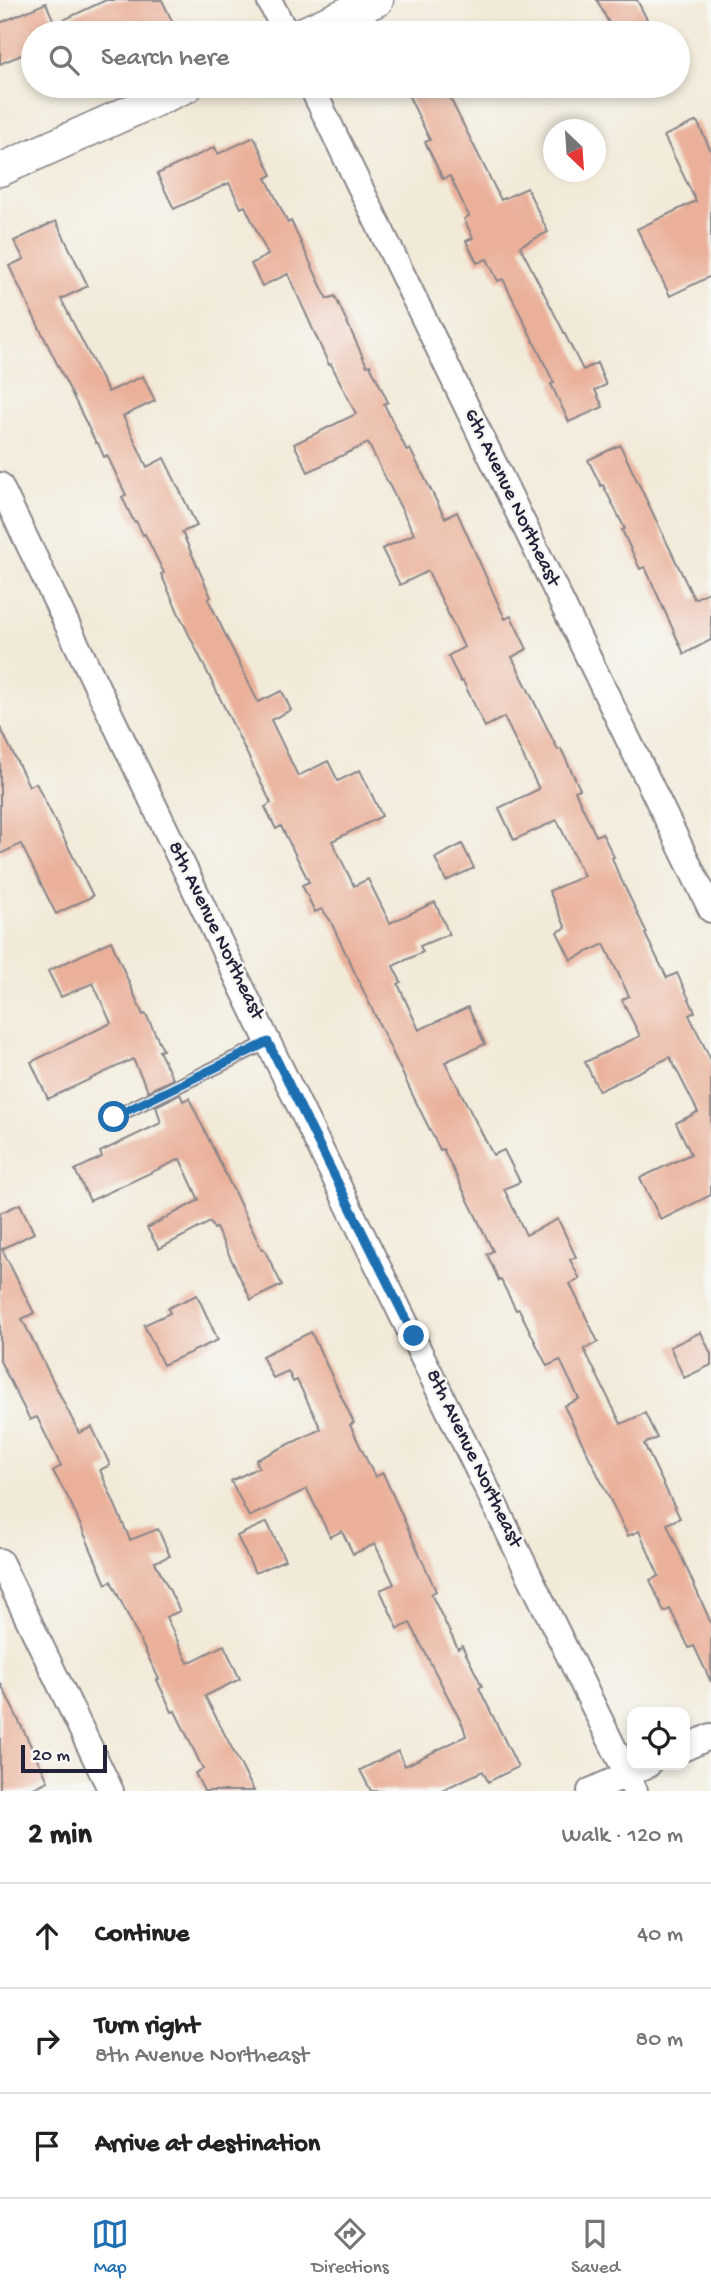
<!DOCTYPE html>
<meta charset="utf-8">
<style>
body{margin:0;font-family:"Gochi Hand",sans-serif;background:#f2f2f2;color:#222}
.controls{position:absolute;right:21px;bottom:21px;display:grid;overflow:hidden;border-radius:14px;box-shadow:0 4px 10px #0003}
.controls button{width:63px;height:63px;display:grid;place-items:center;padding:0;border:0;border-bottom:2px solid #e0e0e0;background:#fff;color:#222;font:35px sans-serif}
.compass{position:absolute;left:543px;top:119px;width:63px;height:63px;border-radius:50%;background:#fff;box-shadow:0 4px 10px #0003;rotate:155deg}
.scale{position:absolute;left:21px;bottom:18px;width:86px;box-sizing:border-box;padding-left:7px;border:4px solid #22223b;border-top:0;font-size:19px;line-height:24px;white-space:nowrap;color:#22223b;-webkit-text-stroke:5px #f6f6f2;paint-order:stroke}
.stop{position:absolute;width:21px;height:21px;margin:-16px;border:5px solid #1f6fb2;border-radius:50%;background:#fff}
.stop.end{background:#1f6fb2;border-color:#fff;box-shadow:0 2px 7px #0008}
.list{margin:0;padding:0;list-style:none}
h2{display:flex;justify-content:space-between;align-items:center;height:91px;margin:0;padding:0 28px;font-size:30px}
h2 small{font-size:23px;font-weight:400;color:#767676}
.list li{display:grid;grid-template-columns:46px 1fr auto;gap:21px;align-items:center;box-sizing:border-box;height:105px;padding:0 28px;border-top:2px solid #e0e0e0}
.list b{display:block;font-size:26px;white-space:nowrap}
.list p{margin:0;font-size:23px;white-space:nowrap;color:#767676}
.list em{font-size:23px;font-style:normal;color:#767676}
.icon{flex:none;width:38px;height:38px;fill:none;stroke:currentColor;stroke-width:2;stroke-linecap:round;stroke-linejoin:round}
.map{position:relative;flex:none;width:711px;height:1791px;overflow:hidden}
.search{position:absolute;background:#fff;box-shadow:0 4px 10px #0003;left:21px;right:21px;top:21px;height:77px;display:flex;align-items:center;gap:18px;box-sizing:border-box;padding:0 24px;border-radius:38px;color:#767676;font-size:26px}
.sheet{height:406px;background:#fff}
nav{display:flex;justify-content:space-around;align-items:center;box-sizing:border-box;height:98px;border-top:2px solid #e0e0e0;background:#fff;font-size:19px;color:#767676}
nav a{display:grid;justify-items:center;gap:4px}
nav .on{color:#1f6fb2}
.map>svg:first-child{display:block}
.building{fill:#eab09a}
.lines{fill:none;stroke-linecap:round;stroke-linejoin:round}
.service-casing{stroke:#8a868a;stroke-width:16}
.minor-casing{stroke:#8a868a;stroke-width:28}
.tertiary-casing{stroke:#8a868a;stroke-width:35}
.service{stroke:#fff;stroke-width:12}
.minor{stroke:#fff;stroke-width:24}
.tertiary{stroke:#fff;stroke-width:32}
.route{stroke:#1f6fb2;stroke-width:9}
.labels{text-anchor:middle;dominant-baseline:central;stroke-width:5;stroke-linejoin:round;paint-order:stroke}
.street-label{font-size:21px;fill:#22223b;stroke:#f6f6f2}
</style>
<div class="map">
<svg width="711" height="1791" viewBox="0 0 711 1791">
<rect width="100%" height="100%" fill="#f6f6f2"/>
<filter id="ink" filterUnits="userSpaceOnUse"><feTurbulence type="fractalNoise" baseFrequency=".0143" numOctaves="2"/><feDisplacementMap in="SourceGraphic" scale="14" xChannelSelector="R" yChannelSelector="G"/><feConvolveMatrix kernelMatrix="1 2 1 2 8 2 1 2 1" color-interpolation-filters="sRGB"/></filter>
<filter id="wash" filterUnits="userSpaceOnUse"><feTurbulence type="fractalNoise" baseFrequency=".00686" numOctaves="4" result="noise"/><feDisplacementMap in="SourceGraphic" scale="28" xChannelSelector="R" yChannelSelector="G"/><feGaussianBlur stdDeviation="1.57" result="paint"/><feColorMatrix in="noise" values="0 0 0 0 0 0 0 0 0 0 0 0 0 0 0 0 0 1.4 0 .05"/><feComposite in="paint" operator="in"/></filter>
<g filter="url(#wash)">
<rect width="100%" height="100%" fill="#f2ead8"/>
<g id="blocks">
<path class="building" d="M106,0H162L173,23L152,33H33V50L0,64V23L46,3L55,24Z
M597,0H637L654,33H614Z
M404,86H444L501,200L527,188L548,232L520,246L583,370L597,363L606,385L595,390L603,407L569,422L551,384L554,383L503,279L498,281L487,259L477,263L466,241L473,238L464,219L469,216L450,176L443,179L425,142L430,140Z
M697,121L711,151V276L670,296L637,229L696,201L664,136Z
M254,137L272,175L266,178L288,223L291,221L327,299L335,296L367,366L370,365L388,402L384,404L407,451L410,449L445,518L457,512L505,619L511,616L527,649L512,657L558,750L561,749L580,789L575,791L596,836L602,833L614,857L612,858L618,873L647,933L645,934L667,978L677,973L695,1012L689,1015L711,1060V1195L661,1220L640,1178L691,1154L676,1123L698,1112L670,1057L599,1091L585,1062L640,1036L622,1000L629,996L604,944L571,960L557,932L566,928L549,891L584,876L557,820L514,840L499,808L539,789L504,717L485,727L463,681L461,682L448,656L464,647L428,571L400,585L382,549L414,534L368,443L308,472L294,444L356,414L331,364L329,365L288,274L262,286L251,264L268,255L245,206L241,208L229,183L174,209L157,174L215,147L218,154Z
M56,221L88,286L61,299L108,392L143,376L155,401L123,416L147,467L164,458L197,526L182,532L211,597L208,599L258,702L282,691L291,710L271,720L298,776L328,761L338,781L360,770L382,816L332,841L354,886L368,879L390,923L435,902L449,934L420,946L423,952L393,966L401,982L398,984L419,1030L468,1007L485,1044L445,1062L493,1155L504,1150L520,1182L504,1189L526,1235L558,1219L576,1257L570,1260L580,1279L570,1284L598,1342L584,1349L621,1424L645,1413L657,1438L644,1444L680,1518L667,1524L711,1623V1682L694,1646L689,1648L670,1609L664,1612L650,1580L659,1576L639,1531L628,1536L564,1406L579,1399L560,1360L547,1366L519,1309L516,1310L501,1280L499,1281L487,1254L493,1251L443,1149L440,1150L415,1100L330,920L322,909L315,912L302,885L309,882L281,826L276,829L265,807L271,803L178,612L161,574L164,573L145,534L143,535L136,521L134,522L122,497L126,495L107,455L104,457L98,443H96L9,266L24,259L14,241Z
M620,445L694,599L711,591V640L684,654L645,567L640,569L622,530L625,529L603,485L601,486L588,460Z
M0,727L29,786L36,783L93,896L56,914L21,844L0,854Z
M462,844L474,868L446,881L435,858Z
M111,941L143,1015L146,1014L163,1050L159,1051L173,1079L148,1091L133,1059L48,1099L31,1062L111,1023L93,983L61,997L48,971Z
M180,1094L183,1101L189,1098L262,1250L264,1249L282,1285L251,1300L216,1228L214,1229L210,1222L159,1249L147,1228L199,1200L180,1159L90,1201L75,1170L102,1157L100,1152L161,1123L156,1106Z
M20,1204L34,1233L2,1249L34,1313L22,1319L79,1433L92,1427L110,1465L100,1470L130,1540L158,1529L170,1556L155,1562L180,1611L166,1617L188,1663L224,1645L240,1679L205,1696L254,1791H204L195,1773L203,1769L175,1711L172,1712L157,1680L159,1679L111,1581L106,1584L70,1501L53,1471L61,1466L37,1417L30,1420L0,1361V1213Z
M197,1295L218,1340L163,1365L144,1325L170,1313L168,1308Z
M311,1332L354,1423L350,1425L375,1477L383,1473L436,1591L431,1594L458,1649L462,1646L482,1686L479,1688L518,1767L488,1782L483,1771L440,1791H371L360,1770L398,1751L405,1766L466,1736L463,1726L410,1623L398,1629L380,1590L394,1584L375,1544L353,1554L342,1531L330,1537L307,1489L249,1517L231,1481L259,1467L256,1460L321,1429L297,1380L293,1382L288,1371L273,1378L262,1356Z
M701,1332L711,1354V1365L684,1378L670,1347Z
M267,1522L285,1560L255,1573L237,1536Z
M0,1682L48,1781L28,1791H0Z"/>
</g>
</g>
<g filter="url(#ink)">
<use href="#blocks" fill-opacity="0" stroke="#8a868a" stroke-width="2"/>
<g class="lines">
<g class="service-casing">
<path id="service" d="M114,1117L268,1042"/>
</g>
<g class="minor-casing">
<path id="minor" d="M269,0L286,33
M311,86L711,910
M0,485L268,1042L635,1791
M0,1561L111,1791
M685,1748L711,1736
M590,1791L648,1765"/>
</g>
<g class="tertiary-casing">
<path id="tertiary" d="M304,33L377,0
M0,170L187,86"/>
</g>
<use href="#service" class="service"/>
<use href="#minor" class="minor"/>
<use href="#tertiary" class="tertiary"/>
</g>
</g>
<g class="lines" filter="url(#ink)">
<path class="route" d="M114,1117L268,1042L414,1336"/>
</g>
<g class="labels">
<g class="street-label">
<text transform="translate(511 498) rotate(64)">6th Avenue Northeast</text>
<text transform="translate(215 931) rotate(64)">8th Avenue Northeast</text>
<text transform="translate(473 1459) rotate(64)">8th Avenue Northeast</text>
</g>
</g>
</svg>
<div class="controls">
<button><svg class="icon" aria-label="locate" viewBox="0 0 24 24"><circle cx="12" cy="12" r="6"/><path d="M12 2v4M12 18v4M2 12h4M18 12h4"/></svg></button>
</div>
<svg class="compass" viewBox="-18 -18 36 36"><path d="M0-13l5 13h-10z" fill="#e53935"/><path d="M0 13l5-13h-10z" fill="#767676"/></svg>
<div class="scale">20 m</div>
<div class="stop" style="left:114px;top:1117px"></div>
<div class="stop end" style="left:414px;top:1336px"></div>
<div class="search"><svg class="icon" aria-label="search" viewBox="0 0 24 24"><circle cx="10" cy="10" r="6"/><path d="M15 15l6 6"/></svg>Search here</div>
</div>
<section class="sheet">
<h2>2 min<small>Walk · 120 m</small></h2>
<ul class="list">
<li><svg class="icon" aria-label="ahead" viewBox="0 0 24 24"><path d="M12 20V5M6 11l6-6 6 6"/></svg><div><b>Continue</b></div><em>40 m</em></li>
<li><svg class="icon" aria-label="right" viewBox="0 0 24 24"><path d="M7 20v-9h11M14 6l5 5-5 5"/></svg><div><b>Turn right</b><p>8th Avenue Northeast</p></div><em>80 m</em></li>
<li><svg class="icon" aria-label="arrive" viewBox="0 0 24 24"><path d="M6 21V4h12l-3 4 3 4H6"/></svg><div><b>Arrive at destination</b></div></li>
</ul>
</section>
<nav>
<a class="on"><svg class="icon" aria-label="map" viewBox="0 0 24 24"><path d="M3 6l6-2 6 2 6-2v14l-6 2-6-2-6 2zM9 4v14M15 6v14"/></svg>Map</a>
<a><svg class="icon" aria-label="directions" viewBox="0 0 24 24"><path d="M12 3l9 9-9 9-9-9zM9 14v-3h6M13 9l2 2-2 2"/></svg>Directions</a>
<a><svg class="icon" aria-label="saved" viewBox="0 0 24 24"><path d="M7 4h10v16l-5-4-5 4z"/></svg>Saved</a>
</nav>
